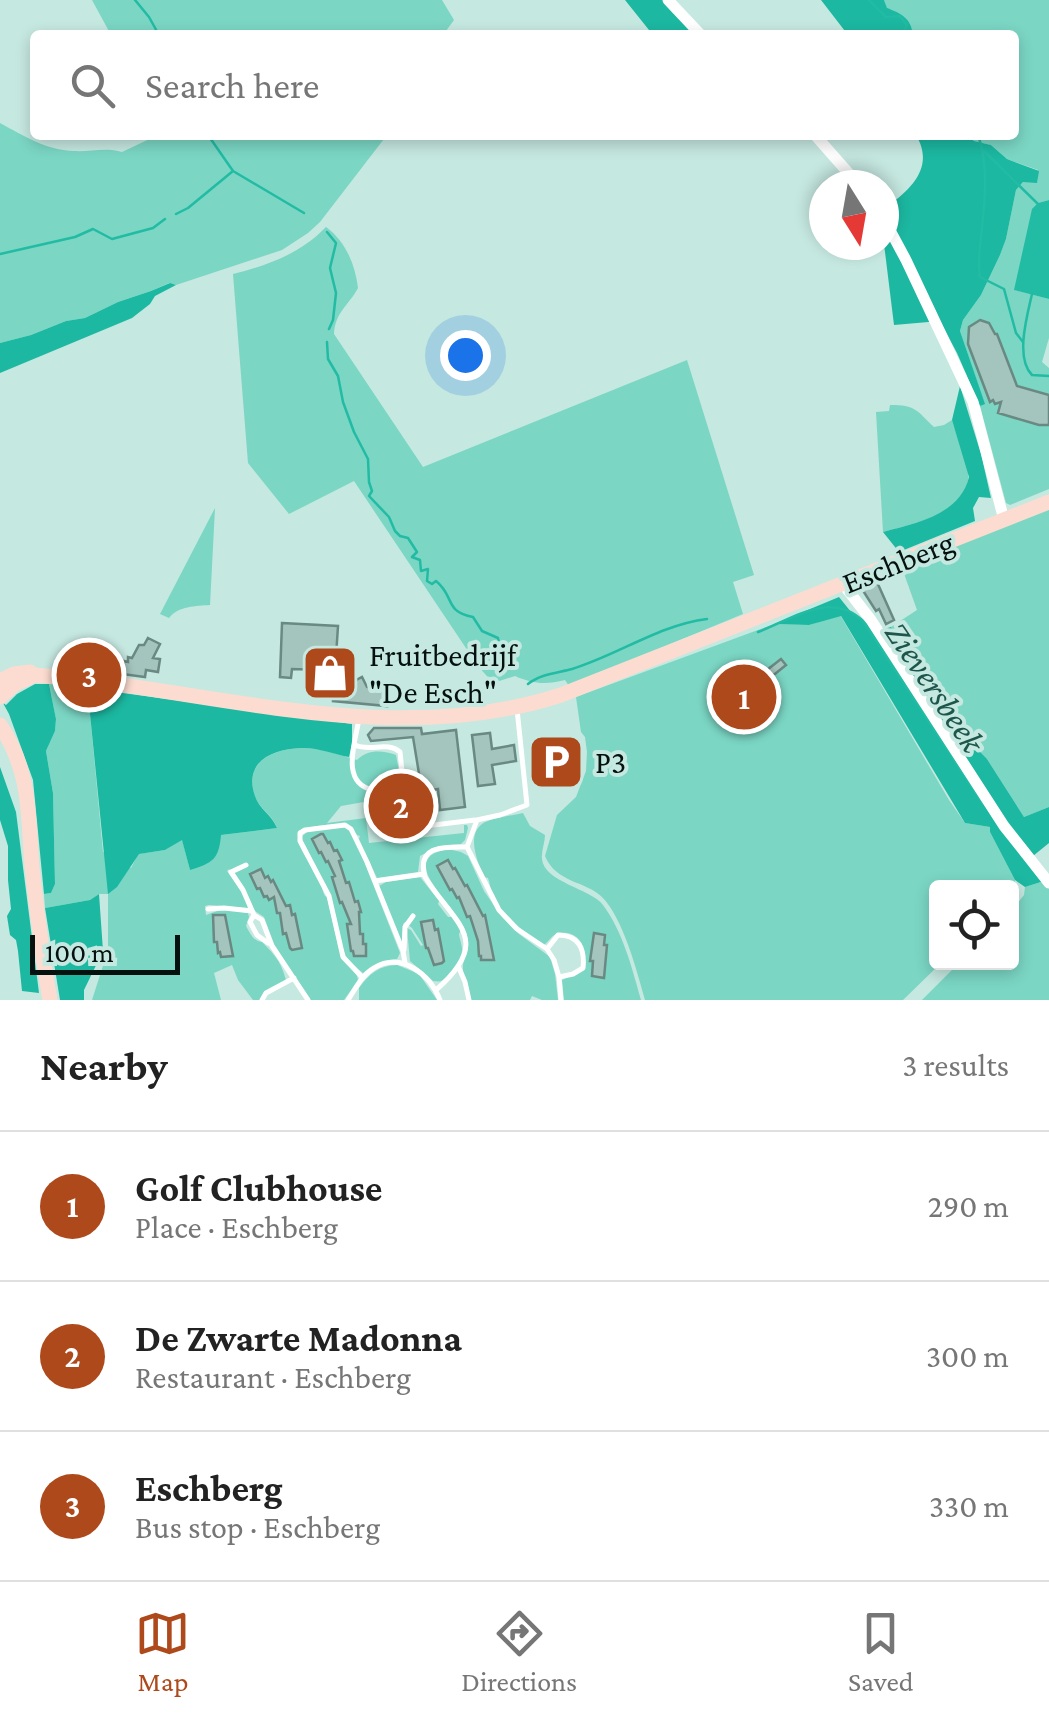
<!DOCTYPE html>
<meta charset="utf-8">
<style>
body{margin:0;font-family:"Crimson Pro",serif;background:#f2f2f2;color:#222}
.controls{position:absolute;right:30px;bottom:30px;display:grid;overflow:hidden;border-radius:10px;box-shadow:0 5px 15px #0003}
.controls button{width:90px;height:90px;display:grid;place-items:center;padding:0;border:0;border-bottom:2px solid #e0e0e0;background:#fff;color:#222;font:50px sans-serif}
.compass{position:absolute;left:809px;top:170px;width:90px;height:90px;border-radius:50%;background:#fff;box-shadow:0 5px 15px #0003;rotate:169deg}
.scale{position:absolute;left:30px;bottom:25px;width:150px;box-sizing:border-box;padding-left:10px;border:5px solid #05110e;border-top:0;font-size:28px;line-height:35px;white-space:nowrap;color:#05110e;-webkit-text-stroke:8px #c5e8e0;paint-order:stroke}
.you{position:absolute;left:465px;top:355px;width:35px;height:35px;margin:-25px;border:8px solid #fff;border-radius:50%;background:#1a73e8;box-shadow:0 0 0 15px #1a73e833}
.badge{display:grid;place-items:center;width:65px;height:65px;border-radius:50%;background:#ae491b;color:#fff;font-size:32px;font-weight:700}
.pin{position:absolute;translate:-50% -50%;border:5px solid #fff;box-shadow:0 2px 10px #0006}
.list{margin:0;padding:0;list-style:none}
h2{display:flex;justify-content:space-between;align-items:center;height:130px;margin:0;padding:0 40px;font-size:42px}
h2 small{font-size:32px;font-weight:400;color:#767676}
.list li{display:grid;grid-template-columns:65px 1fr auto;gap:30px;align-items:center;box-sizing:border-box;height:150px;padding:0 40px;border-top:2px solid #e0e0e0}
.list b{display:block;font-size:38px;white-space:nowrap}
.list p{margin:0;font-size:32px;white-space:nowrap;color:#767676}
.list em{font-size:32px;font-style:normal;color:#767676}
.icon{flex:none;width:55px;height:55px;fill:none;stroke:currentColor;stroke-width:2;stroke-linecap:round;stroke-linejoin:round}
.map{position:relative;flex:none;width:1049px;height:1000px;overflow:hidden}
.search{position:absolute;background:#fff;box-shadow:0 5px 15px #0003;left:30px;right:30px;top:30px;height:110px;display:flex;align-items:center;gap:25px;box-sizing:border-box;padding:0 35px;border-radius:10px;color:#767676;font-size:38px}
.sheet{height:580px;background:#fff}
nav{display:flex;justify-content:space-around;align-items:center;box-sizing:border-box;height:140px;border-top:2px solid #e0e0e0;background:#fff;font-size:28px;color:#767676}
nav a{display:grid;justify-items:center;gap:5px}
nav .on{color:#ae491b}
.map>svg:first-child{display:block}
.green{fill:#7bd6c4}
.forest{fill:#1cb8a1}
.water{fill:#22bba4}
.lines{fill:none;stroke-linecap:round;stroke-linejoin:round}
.stream{stroke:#22bba4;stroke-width:2.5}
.building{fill:#a4c5bd;stroke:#698982;stroke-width:2.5}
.lane{stroke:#fff;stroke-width:5}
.street{stroke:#fff;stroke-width:11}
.secondary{stroke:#fcdcd0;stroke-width:15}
.labels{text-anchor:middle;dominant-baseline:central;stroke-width:8;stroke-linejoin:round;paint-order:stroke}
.street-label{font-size:32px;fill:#05110e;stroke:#c5e8e0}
.poi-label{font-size:32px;fill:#05110e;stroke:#c5e8e0;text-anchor:start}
.water-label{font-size:35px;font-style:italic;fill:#1e564c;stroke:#c5e8e0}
</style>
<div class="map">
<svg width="1049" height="1000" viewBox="0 0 1049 1000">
<rect width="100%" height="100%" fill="#c5e8e0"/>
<path class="green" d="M92,0H442L454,20L443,35H111Z
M884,0H1049V200L1038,203L1015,290L1049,299V338L1042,362L1049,368V489L1010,505L1006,503L980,406L984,403L960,331L963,320L981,295L1000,255L1006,239L1016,190L1023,182H1037L1038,170L1007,159L991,145L974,141L966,135H1014V35H913C910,18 902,14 887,9Z
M0,123C24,136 46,150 74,151C90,152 106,147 122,152L158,135H387L320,222L308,233L282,250L176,285L169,283L151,291L118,302L85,318L66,321L31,335L0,343Z
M326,227C346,242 355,264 358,288C349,305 335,312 334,334L423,467L687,360L754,575L733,582L743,614L569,686L565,680C546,685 533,684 515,676L493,683L478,666L354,481L289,514L248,463L233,274C268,265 300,254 326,227Z
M890,405C916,405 916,410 934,427L944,425L952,420C956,434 971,468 968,481C963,514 910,525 883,532L876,412L889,411Z
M215,508L210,605C196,606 178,606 169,618L160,614Z
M1049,508V807L1024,817L987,759L969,749L913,659L891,627L917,610L902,568Z
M840,615L949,800L965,823L990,827V832L1015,880L1012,893V888H936V962L941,963L903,1000H645C637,971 623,918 602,897C586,881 556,883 545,856L557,815L576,797L586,771L587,752L585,737L581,732L576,697L774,624L809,625Z
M49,684L93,689L90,714L103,852L131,868L138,854L165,850L182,839L190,870L221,835L277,828C273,815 259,809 255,796C243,762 273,749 301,748C318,747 341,755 357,760C367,749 383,750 396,755L400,776L396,783L380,790L381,799L341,806L327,823L366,818L369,843L464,833V825H467L468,828L465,840L461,844L438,846L420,856L418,872L377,878L359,839L360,836L357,835L345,824C330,825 312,824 299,832C297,854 313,861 320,880C322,885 322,891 325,896L327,897L339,949L357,976L358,980L344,1000H310L274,944L264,917L255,911L229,869L227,871L243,893L248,908L209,905L205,906L206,915L223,909L248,913L249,917L246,926C250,933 253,941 262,942C276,956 281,962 286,980L264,992L260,1000H253L238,980L232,965L214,973L221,1000H92L108,950V894H99L90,900L45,908L44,894L51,893L55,884L53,793L46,751L55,731L56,719Z
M523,813L530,826L545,835C545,843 541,851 542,859C544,882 591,889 603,905C623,932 632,968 641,1000H564L562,980L583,970C586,955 586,937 567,933C564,933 561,932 558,933C552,935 549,941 544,945C525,932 500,916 492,893C490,888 490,883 488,878L484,877C478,863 466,836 482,824C492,817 511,816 523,813Z
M345,827L349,830L355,838L400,953L397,959L379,963L363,973L348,961L343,949L330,894L301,837L310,830Z
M448,849L461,852L468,856L484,891L502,917L519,934L550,957L555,974L558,1000H542L532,996L530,1000H471C469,990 464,979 463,970C462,957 471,950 466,932C459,908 392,859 448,849Z
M420,877L439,901L438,904L448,917H452L461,930L459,934C459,937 463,948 462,951C461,960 450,978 441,981C439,982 436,981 433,981L410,961L407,928L411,930L421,946L423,945L412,928L405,922L403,924L402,945L379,886L386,882Z
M1044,881L1049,887V1000H922L959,963L1012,962V910L1024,895L1025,887Z
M397,965L419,974L437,1000H359V988C369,974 380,965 397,965Z"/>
<path class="forest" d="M625,0H663L697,35H653Z
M821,0H884L887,8C902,14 911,18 913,35H848Z
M916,135H966L974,141L991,145L1007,159L1039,171L1037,183L1023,182L1016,190L1006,239L1000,255L981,295L963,320L960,331L985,404L980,406L957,353L940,321L894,325L884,244V199L889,205C914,187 934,165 916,135Z
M170,283L176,285L155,296L150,304L132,318L0,373V343L31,335L66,321L85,318L118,302L151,291Z
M960,386L981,454L991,498L979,497L973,508L975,521L899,552L883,532C916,523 960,515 969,477L952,420Z
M839,597L851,612L881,630L891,627L913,659L968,749L979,751L987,759L1024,817L1049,807V843L1033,856L1044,881L1025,887L1015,880L990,832V827L965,823L841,616L809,625L774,624Z
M35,684H49L56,719L55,731L46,751L53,793L55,884L51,893L44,894L33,780L9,714L3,703L6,705L17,694Z
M93,689L352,724V744L349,757C334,754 316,747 301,748C272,749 243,762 255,796C259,809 272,815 277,828L221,835C219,859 213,863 190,870L182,840L165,850L139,854L117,887L108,894L90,714Z
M0,767L16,812L39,993L22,991L18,951L16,940L10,935L7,916L11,909L8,880V846L0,820Z
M99,894L103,951L84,990V1000H60L45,908L90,900Z"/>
<path class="water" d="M1049,200V299L1014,290L1032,209L1038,203Z"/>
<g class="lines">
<path class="stream" d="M135,0L149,17L159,35
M869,0L886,17L900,16L907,25L902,35
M208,135L233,171L304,213
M978,135C990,168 984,211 980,246C979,257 978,266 980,277L1004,289L1016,333L1023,342
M984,151L1039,205
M176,214L188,208L233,171
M327,232L336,243L330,268L336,293L333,320L329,329
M0,254L75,237L93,229L112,239L153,228L165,219
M1032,294C1027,316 1015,358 1032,375L1049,376
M327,342L328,359L338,376L343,402L354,432L368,459L369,482L372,491L369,496L389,517L395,531L400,536L408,538L417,552L412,557L420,560L421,571L428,569L427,581L432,584L436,581C455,596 444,612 473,617L482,631L498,638C499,650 509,653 512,664
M758,632C793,619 831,590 863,621L983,804
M528,684C540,674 557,673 572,669C618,655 659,625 707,619"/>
</g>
<path class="building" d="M980,320L989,323L995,334H997L1017,386L1049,395V425H1039L998,413L1001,402L995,404L993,400L990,402L968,344L969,327Z
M877,582L894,620L886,624L879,609L876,611L862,589Z
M282,623L338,626L335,672H351L356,680L362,677L367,687L386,685L387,706L333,701L334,677H323V670L292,669L291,678L280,677Z
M148,638L160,644L153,658L160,659L158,672L146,670L145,677L122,674L124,661L128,662V657L132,658L139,645H144Z
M781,659L786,665L750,694L753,698L743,706L734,696Z
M374,728H421L422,734L456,730L465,807L440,810L438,789L422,792L413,737L371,741L368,735Z
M490,733L492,749L514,745L516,761L492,765L495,784L478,786L472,735Z
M420,794L422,807L385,813L383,800Z
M321,834H323L328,843L330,842L334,851L337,850L342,860L339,861L346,883L349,882L355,902L358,901L361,912H359L360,934H363V944H366V956H354L353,951H351L347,924H351L342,902L340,903L332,877L335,876L328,861L326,862L321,852L319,853L312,839Z
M448,860L453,869L455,868L465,886L467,885L483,916L485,915L494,960H481V956H479L478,941L470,916L467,917L459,897L457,898L452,889L450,890L437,866Z
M261,869L265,878L268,876L271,882L273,880L286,906L290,905L292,915L295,914L302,948L292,950L290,948L286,933L283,934L280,913H277L274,897L269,900L267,896L264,897L260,888L257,889L250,874Z
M213,915H225L233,956L221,957L220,952L218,953L217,942H214Z
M433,920L435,930L438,929L444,961L442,963L434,965L428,948H426L421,922Z
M594,933L605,935L604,945H607L604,978L592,976L593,961H590Z"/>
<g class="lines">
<path class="lane" d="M355,745C371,752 387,741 400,752L403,781C394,789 385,793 373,790C340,783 355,743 359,719
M384,831L475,820
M467,847L477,820L500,815L527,805L517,709
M246,865L231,872L243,890L254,915L262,920L272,946L308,1000
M375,881L424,874
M208,909L224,908L252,911
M254,915L250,922L257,935L268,943
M547,949L558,935C579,935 585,949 583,968L573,974L559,977
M404,950L405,927L413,916
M459,968L465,982L469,1000
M362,977L343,957L329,896L300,841V833L305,830L345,825L351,829L367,862L403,951L405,963
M436,990C494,939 455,925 425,877C416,845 444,847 467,847L499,910L517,929L547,949L554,960L559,977L561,1000
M262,1000L266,993L294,978
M348,1000C356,988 362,975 374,968C402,951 430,975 440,1000"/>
<path class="street" d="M668,0L701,35
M815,135L859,185
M884,219L906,260L973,402L1004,520
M843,584L871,620L1004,826L1049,883"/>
<path class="secondary" d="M0,681L14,674L30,672L34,675C208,688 388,751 561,695L1049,502
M0,697L15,684L31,677
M0,725C31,772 28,814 32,867C37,912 42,956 50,1000"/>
</g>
<defs>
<g id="shop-square" transform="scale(2.875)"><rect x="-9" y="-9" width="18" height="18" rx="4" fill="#ae491b" stroke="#c5e8e0"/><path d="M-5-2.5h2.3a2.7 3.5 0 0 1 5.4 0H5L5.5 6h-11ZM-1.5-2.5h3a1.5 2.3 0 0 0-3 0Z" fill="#fff"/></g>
<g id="parking-square" transform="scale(2.875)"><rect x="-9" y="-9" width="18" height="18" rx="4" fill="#ae491b" stroke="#c5e8e0"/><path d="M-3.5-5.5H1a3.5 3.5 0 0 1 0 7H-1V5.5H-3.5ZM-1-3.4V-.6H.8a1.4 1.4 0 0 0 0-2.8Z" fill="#fff"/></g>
</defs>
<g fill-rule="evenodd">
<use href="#shop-square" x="330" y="673"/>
<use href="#parking-square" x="556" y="762"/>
</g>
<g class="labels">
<g class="street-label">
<text transform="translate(898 562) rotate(-22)">Eschberg</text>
</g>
<g class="poi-label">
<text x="369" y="655">Fruitbedrijf<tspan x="369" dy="37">"De Esch"</tspan></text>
<text x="595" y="762">P3</text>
</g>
<g class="water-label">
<text transform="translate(935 687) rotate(56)">Zieversbeek</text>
</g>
</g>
</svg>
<div class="controls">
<button><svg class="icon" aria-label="locate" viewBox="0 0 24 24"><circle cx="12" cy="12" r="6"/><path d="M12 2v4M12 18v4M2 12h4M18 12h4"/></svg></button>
</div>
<svg class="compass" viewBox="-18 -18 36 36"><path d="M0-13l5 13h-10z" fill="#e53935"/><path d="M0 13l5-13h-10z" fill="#767676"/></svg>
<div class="scale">100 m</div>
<div class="you"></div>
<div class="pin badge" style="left:744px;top:697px">1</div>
<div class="pin badge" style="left:401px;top:806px">2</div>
<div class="pin badge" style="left:89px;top:675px">3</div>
<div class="search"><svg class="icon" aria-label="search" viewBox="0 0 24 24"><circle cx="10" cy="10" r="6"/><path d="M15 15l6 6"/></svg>Search here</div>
</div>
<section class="sheet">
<h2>Nearby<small>3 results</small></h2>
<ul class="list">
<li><span class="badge">1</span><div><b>Golf Clubhouse</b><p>Place · Eschberg</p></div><em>290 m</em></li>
<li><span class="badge">2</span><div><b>De Zwarte Madonna</b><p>Restaurant · Eschberg</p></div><em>300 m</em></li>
<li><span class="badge">3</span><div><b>Eschberg</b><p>Bus stop · Eschberg</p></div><em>330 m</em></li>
</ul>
</section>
<nav>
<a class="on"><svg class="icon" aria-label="map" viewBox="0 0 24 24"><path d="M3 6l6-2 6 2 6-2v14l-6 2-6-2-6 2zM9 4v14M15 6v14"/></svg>Map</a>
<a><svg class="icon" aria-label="directions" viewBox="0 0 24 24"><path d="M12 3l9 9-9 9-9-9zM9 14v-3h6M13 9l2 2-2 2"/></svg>Directions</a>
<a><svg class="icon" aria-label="saved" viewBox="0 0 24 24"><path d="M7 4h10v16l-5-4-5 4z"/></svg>Saved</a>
</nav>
